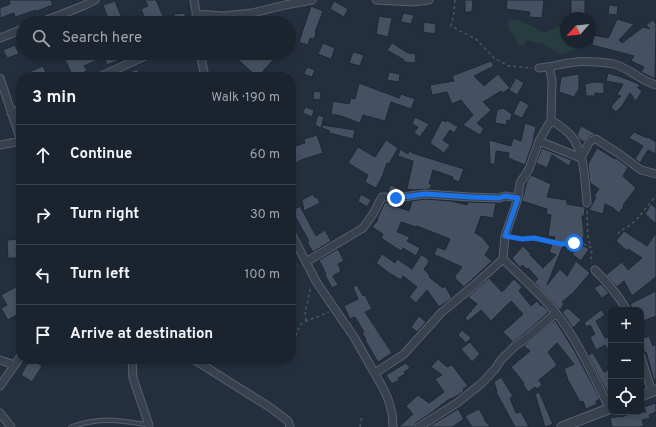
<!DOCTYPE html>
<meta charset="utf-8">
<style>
body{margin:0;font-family:Overpass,sans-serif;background:#242b36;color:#f1f3f6}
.controls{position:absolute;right:12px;bottom:12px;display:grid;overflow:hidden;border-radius:8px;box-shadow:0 2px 6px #0003}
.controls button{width:36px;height:36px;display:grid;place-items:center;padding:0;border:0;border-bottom:1px solid #39404a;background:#1b232e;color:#f1f3f6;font:20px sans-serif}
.compass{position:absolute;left:560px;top:12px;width:36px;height:36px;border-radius:50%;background:#1b232e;box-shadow:0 2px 6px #0003;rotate:243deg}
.stop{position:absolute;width:12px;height:12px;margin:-9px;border:3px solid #1a73e8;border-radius:50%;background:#fff}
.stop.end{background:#1a73e8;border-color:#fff;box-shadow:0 1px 4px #0008}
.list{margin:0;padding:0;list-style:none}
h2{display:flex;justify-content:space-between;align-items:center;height:52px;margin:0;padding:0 16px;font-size:17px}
h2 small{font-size:13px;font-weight:400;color:#a0a4aa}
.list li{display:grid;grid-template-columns:26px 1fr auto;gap:12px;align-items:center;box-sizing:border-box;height:60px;padding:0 16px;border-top:1px solid #39404a}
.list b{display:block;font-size:15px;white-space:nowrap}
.list em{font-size:13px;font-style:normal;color:#a0a4aa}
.icon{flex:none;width:22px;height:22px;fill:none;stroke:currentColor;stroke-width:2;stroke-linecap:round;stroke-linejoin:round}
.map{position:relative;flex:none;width:656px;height:427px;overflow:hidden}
.search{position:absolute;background:#1b232e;box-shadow:0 2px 6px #0003;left:16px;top:16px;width:280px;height:44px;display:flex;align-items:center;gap:10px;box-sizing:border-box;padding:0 14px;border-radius:22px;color:#a0a4aa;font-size:15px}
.panel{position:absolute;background:#1b232e;box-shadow:0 2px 6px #0003;left:16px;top:72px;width:280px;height:292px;border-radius:16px}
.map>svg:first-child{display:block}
.green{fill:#263c3f}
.building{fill:#455162;stroke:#1f2835}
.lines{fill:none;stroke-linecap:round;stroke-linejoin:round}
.service-casing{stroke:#565f6c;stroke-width:5.5}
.minor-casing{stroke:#565f6c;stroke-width:9}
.tertiary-casing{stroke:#565f6c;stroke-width:11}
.path{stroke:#44595c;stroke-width:1.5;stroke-dasharray:3 3;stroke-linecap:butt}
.service{stroke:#38414e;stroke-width:3.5}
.minor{stroke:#38414e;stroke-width:7}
.tertiary{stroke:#38414e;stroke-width:9}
.route{stroke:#1a73e8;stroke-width:5}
</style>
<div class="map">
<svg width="656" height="427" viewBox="0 0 656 427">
<rect width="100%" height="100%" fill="#242f3e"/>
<path class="green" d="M508,20H519L545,33L558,26L566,28V42H578L579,44L576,49L561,55L542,43H537L526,40L524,46L518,45L515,37L508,28Z"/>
<path class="building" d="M9,0H51L53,5L37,11L36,10L15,17L14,13L0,18V8L10,4Z
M145,0H156L166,23H147L141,9L148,6Z
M465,0H473L472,12H465Z
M507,0H544L542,18L529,17L530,12L506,9Z
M571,0H585V18H571Z
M115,1L124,23H110L103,5Z
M334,1L348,9L344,17L330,9Z
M609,5L618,6L617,15L608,14Z
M311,6L323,11L315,32L316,33L314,39L310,38L308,45L299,42Z
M185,13L186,23H175L174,14Z
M403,13L414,15L411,24L401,22Z
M379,16L392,18L388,37L376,34Z
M617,19L634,24L619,40L622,43L643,27L650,29L646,25L653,20L656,24L655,79L641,72L644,67L631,61L634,56L592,45L594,35L608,38V37H609Z
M424,22L436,24L435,34L423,32Z
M323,43L335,48L331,59L318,54Z
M392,43L408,53L416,54L415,63L404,62V60L387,50Z
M15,45L19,54L7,58L3,50Z
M353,52L364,55L360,66L349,63Z
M66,53H136L107,65L104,57L84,66L87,71L73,77L63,55Z
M231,53H250L259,60L266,53H279L258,77H257Z
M491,61L494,66L474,76L484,86L498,74L510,88L503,93L501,91L483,102L491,110L477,123L483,128V130L480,135L463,125L473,115L461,100L452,104L447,92L432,95L430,85L454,81L452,76Z
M43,66L48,77H18Z
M307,67L315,70L312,77L304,74Z
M137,69L141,77H118Z
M389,72L400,74L399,82L387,80Z
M608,73L621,77L634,82L640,85L639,88L637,87L642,91L636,101L630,93L622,106L616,112L611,108L613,104L621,96L617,95L623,84L606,81Z
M579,74V89L574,97L559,92L561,77Z
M516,78L524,83L517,95L509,90Z
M594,82L604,83V94L595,93V96H586L585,84Z
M359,83L399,98L401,94L415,99L411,109L391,102L385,121L363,115L360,123L341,116L331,114L333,101L349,104L351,98L355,99Z
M314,91L321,92L320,100L313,99Z
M520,100L529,105L522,118L513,114Z
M305,107L314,110L312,117L303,113Z
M503,108L512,114L510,121L507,120L506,125L495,123L497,110Z
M318,115L324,117L321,128L315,125Z
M415,117L429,124L420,137L414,133L418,127L412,124Z
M442,120L446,122L447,120L458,127L454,133L450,130L443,140L450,145L444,153L430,143Z
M525,123L536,127L533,141V142L525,165L508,158L509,153L496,151L495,164H490L489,140L511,146L513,138L521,141Z
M322,125L355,130L353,139L326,132L330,131L322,128Z
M581,126L596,134L588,137L584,142L579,139L577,135Z
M634,132L647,138L648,137L656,142V154L648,150L640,163L635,159L643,146L629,138Z
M317,135L323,153L301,160L296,163L291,155V149L295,146L305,143L304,139Z
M386,140L398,148L389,164L387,163L382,177L376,188L365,182L368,175L348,163L358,147L375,157Z
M542,148L571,160H572L569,166L552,155L547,168L536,163Z
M597,148L615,159L616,158L628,167L623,176L636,188L623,205L624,206L619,213L613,208L605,204L603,214L589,210L596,197L594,196L599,189L590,183L588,164Z
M400,149L408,154L409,151L415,154L464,169L459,182L452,179L453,177L433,170L429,184H432L430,189L414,190L407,189L413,161L398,156Z
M531,175L551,184L547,197L567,200V204L584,207L585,208L584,216H582L584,234L583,241H565L547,285L560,269L567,276L576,261L590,273L573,293L562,302L564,304L560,310L534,282L538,279L528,268L527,269L522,265L520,268L512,258L523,246L531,254L530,255L543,268L556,255L549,252L555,237L548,236L551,215L546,214L547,209L522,201L527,181Z
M390,185L399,188L397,193L388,192Z
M313,194L315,198L317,197L320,203L304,211L302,200Z
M361,194L371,200L367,207L358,201Z
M425,199L451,201L467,205L468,202L496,203L493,218L481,216L475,233L482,237L490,247L485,255L492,261L464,287L455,278V276L462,267L440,257L434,255L437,247L445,250L450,239L417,226L416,227L401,222L397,232L410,237L407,241L420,248L416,256L403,248L401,251L381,238L383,234L372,227L378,220L377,219L385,202L393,203L392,205L409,211L412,201Z
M651,204L656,208V224L645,214Z
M300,206L316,236L325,230L331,241L313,252L307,242L309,241L292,211Z
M624,231L647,246L656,233V277L632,296L624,281L617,287L606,275L622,262L628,270L642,258L628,249L627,251L616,241Z
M21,239V258H8L7,240Z
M580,244L589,249L581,261L572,254Z
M338,249L344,261L338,264L341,271L333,276L338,285L332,288L325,275L326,274L319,260Z
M382,254L395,263L397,259L412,269L421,255L427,258L429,262L424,269L430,276L429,277L443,288L445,286L452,298L439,307L427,290L416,303L409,297L417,287L403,276L401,280L389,273L376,263Z
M489,278L502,292L514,279L522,287L519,291L531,306L537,301L541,306L542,305L549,312L524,334L513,342L503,332L523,314L511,301L491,321L481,310L468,321L465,318L477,304L468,297Z
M601,284L609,293L602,298L594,288Z
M357,285L363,296L365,295L372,309L365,312L392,353L378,362L365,340L366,339L362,333L364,332L355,317L350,319L344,306L358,299L353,287Z
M16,287L21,297V312L8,320L1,308L7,305L1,295Z
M656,291V316L641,322V310H633L630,304Z
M568,308L581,320L573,328L562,312Z
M601,310L605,315L596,321L605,338L611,336V356L605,345L596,350L590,337L595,334L590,325L587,327L584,323Z
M419,316L426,322L417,332L411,327Z
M555,320L574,350L600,399L596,401L597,404L586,409L583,401L580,402L568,380L564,369L574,364L557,343L548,352L557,365L539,380L542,385L537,389L535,387L528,392L523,384L524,383L511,367L530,351L524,346Z
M462,330L471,338L466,343L458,335Z
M649,336L653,346L656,344V379L654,380L646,352L645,353L641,345V339Z
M470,342L480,354L472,362L461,349Z
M593,353L604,372L611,369V393L608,394L588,355Z
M30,359L42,366L32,382L21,375Z
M438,359L447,367L452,365L468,386L463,389L464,391L457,396L448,400L431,413L416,423L414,427H399L413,414L406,406L418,395L429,403L444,392L435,379L442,375L431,367Z
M406,363L410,368L404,372L405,374L398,378L399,380L392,384L386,375Z
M501,377L513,396L510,398L516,413L521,412L529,427H515L496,392H497L494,382Z
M539,392L553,424L545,427L535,394Z
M656,403V412L649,415L650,418L642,420L644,426L640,427H612L610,418L621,416V417L635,412H646L644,407Z
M458,409L464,419L452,427H428Z
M479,409L485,419H484L490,427H472L465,416Z"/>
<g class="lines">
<g class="service-casing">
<path id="service" d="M71,427C99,417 120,420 149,425"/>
</g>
<g class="minor-casing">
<path id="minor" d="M194,0L198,23
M376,0L413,2L429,0
M196,14L223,16L252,13L285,5L312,0
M39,23L83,6L95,0
M0,38L23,29
M200,53L205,77
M539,68C552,67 564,63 576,62C584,61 606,63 614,64C629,68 641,81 656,85
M99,77L152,53
M0,78L21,141
M11,113L21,109
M551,120C559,125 567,130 573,138C585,156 585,183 587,203
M539,141L581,158L590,141L596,139L618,153L641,170L656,174
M0,145L21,141
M291,233L306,262L317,283L354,337L383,388L388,399L392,413L393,427
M503,259C521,277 540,293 556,313C578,340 594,378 610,409
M306,262L363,228L373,214L382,197H387L395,198L425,194L471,197L499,198L505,196L518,198
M595,270C607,282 618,295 627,310
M641,357L652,392
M132,359L133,378L149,425
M193,359L271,408L288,421L290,427
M0,360L14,365
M375,373L404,354L442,312L471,288L503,259L505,236L518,198L520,183L529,169L539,141L551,120L552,80L549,67
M0,386L21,356
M0,413L11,427
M419,427L457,403L482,383L495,369L501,360L515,346L527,338L556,313"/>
</g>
<g class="tertiary-casing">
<path id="tertiary" d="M641,396L656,390
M562,427L611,408"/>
</g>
<path class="path" d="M455,0L454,13L451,26L477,40L495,59L509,66L532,68
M587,211L588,239L591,246
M618,234L620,231L629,226L637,219L656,196
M512,237C520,238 527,238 534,238C543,239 552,243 562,244C574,244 581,241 592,248L591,259L592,263
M291,267L298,265
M306,321L305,311L308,302L309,293L311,288
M291,347L300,325L306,321L320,316L329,312
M360,427L362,415"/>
<use href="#service" class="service"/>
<use href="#minor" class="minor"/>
<use href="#tertiary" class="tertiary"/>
</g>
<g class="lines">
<path class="route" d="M396,198L425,194L471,197L499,198L505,196L518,198L505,236L522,239L534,238L561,244L574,243"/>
</g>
</svg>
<div class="controls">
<button>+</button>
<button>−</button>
<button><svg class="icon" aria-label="locate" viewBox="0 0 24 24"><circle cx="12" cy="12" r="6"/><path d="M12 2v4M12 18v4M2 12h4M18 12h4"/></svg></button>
</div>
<svg class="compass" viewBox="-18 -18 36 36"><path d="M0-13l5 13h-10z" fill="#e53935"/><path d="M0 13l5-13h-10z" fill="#a0a4aa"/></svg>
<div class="stop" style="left:574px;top:243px"></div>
<div class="stop end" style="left:396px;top:198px"></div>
<div class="search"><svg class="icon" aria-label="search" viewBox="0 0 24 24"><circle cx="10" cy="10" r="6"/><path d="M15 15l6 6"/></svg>Search here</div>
<section class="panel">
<h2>3 min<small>Walk · 190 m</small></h2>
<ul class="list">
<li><svg class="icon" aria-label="ahead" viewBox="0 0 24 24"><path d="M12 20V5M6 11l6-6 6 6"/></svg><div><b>Continue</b></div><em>60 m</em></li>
<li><svg class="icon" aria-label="right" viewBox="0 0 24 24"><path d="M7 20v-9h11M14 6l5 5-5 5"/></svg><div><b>Turn right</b></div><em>30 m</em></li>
<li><svg class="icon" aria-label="left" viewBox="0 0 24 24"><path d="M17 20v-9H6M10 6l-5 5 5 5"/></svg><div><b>Turn left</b></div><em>100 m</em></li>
<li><svg class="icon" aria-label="arrive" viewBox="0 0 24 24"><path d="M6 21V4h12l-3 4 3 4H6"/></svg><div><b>Arrive at destination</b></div></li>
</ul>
</section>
</div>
